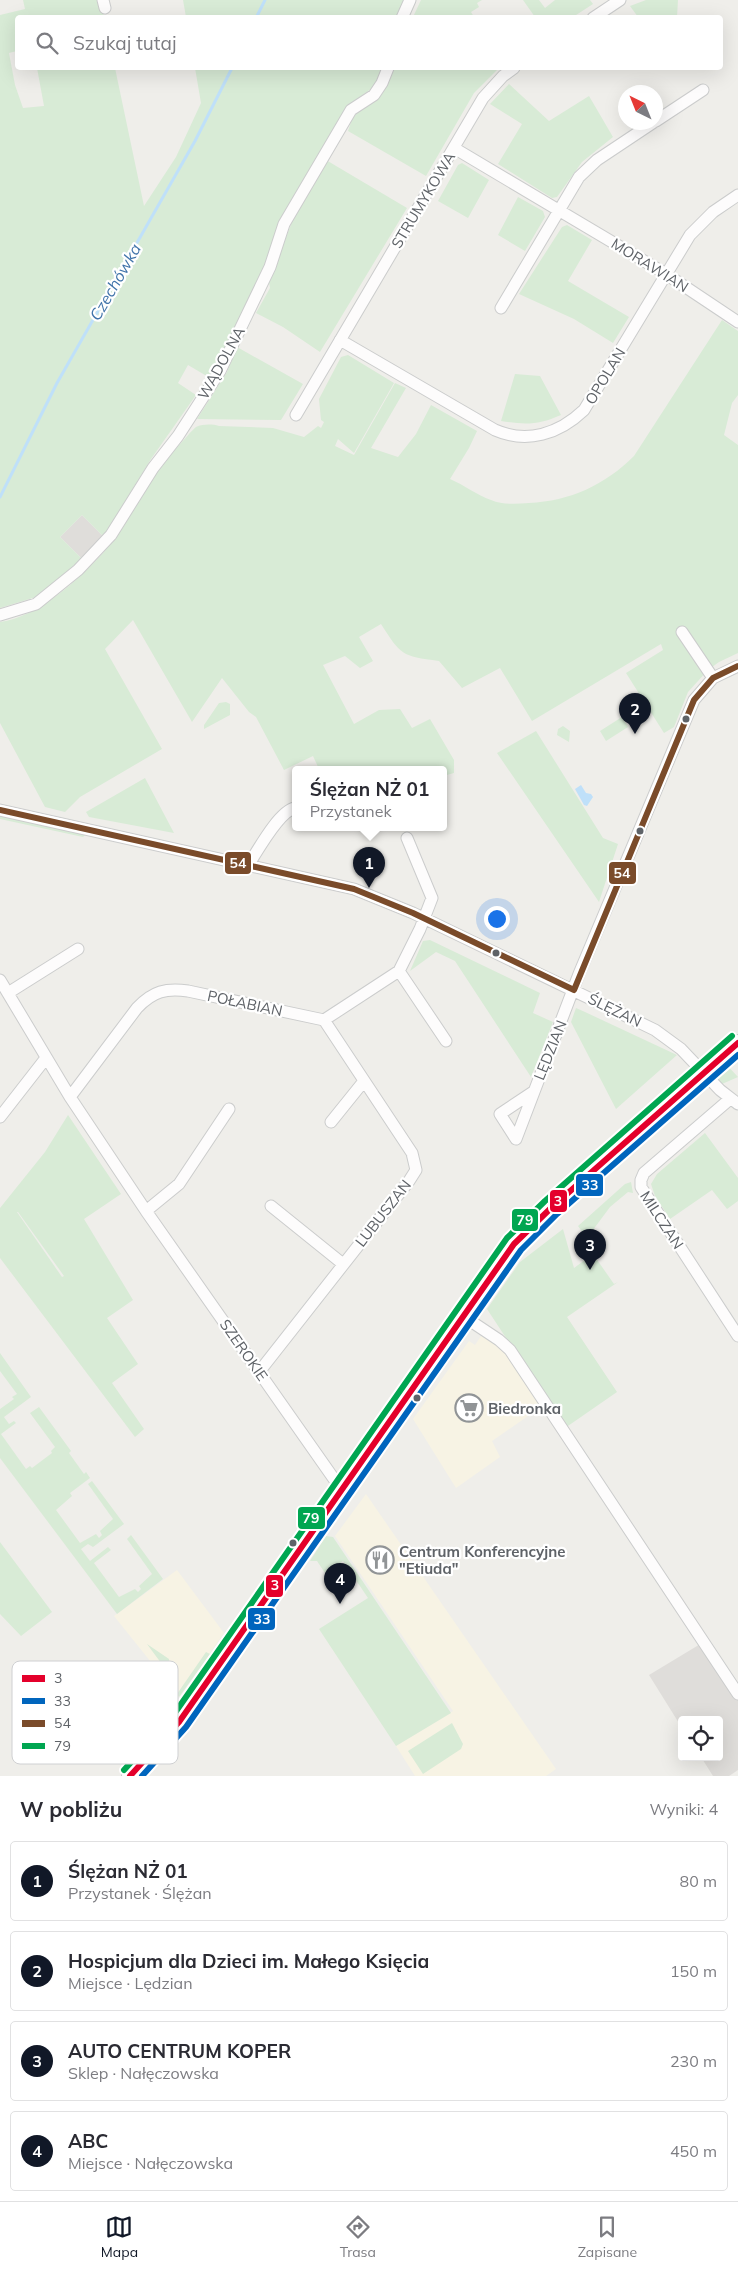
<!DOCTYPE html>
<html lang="pl">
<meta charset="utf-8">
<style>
body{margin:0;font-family:Mulish,sans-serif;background:#f7f7f7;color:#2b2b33}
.controls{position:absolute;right:15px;bottom:15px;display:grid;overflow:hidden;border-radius:5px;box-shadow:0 5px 20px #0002}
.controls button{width:45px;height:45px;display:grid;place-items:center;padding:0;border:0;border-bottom:1px solid #e1e1e2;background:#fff;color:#2b2b33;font:25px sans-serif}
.compass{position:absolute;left:618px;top:85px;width:45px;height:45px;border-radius:50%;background:#fff;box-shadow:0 5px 20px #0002;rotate:317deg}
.you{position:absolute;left:496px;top:918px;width:18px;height:18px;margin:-12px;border:4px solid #fff;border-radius:50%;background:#1a73e8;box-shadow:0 0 0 8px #1a73e833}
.badge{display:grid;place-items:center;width:32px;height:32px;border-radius:50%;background:#111827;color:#fff;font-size:16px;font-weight:700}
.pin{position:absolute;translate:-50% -41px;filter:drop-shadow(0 1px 2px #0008)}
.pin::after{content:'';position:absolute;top:26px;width:18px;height:15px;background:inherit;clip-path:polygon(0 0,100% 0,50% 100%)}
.popup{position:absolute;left:292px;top:766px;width:155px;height:65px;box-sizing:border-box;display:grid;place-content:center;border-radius:5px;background:#fff;filter:drop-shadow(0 1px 4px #0005);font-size:16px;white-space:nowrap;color:#7c7c81}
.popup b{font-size:19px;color:#2b2b33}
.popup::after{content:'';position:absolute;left:50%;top:100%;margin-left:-10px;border:10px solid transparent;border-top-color:#fff}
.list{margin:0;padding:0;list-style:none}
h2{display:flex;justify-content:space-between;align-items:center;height:65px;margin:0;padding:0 20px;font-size:21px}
h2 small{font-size:16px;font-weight:400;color:#7c7c81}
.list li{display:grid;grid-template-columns:32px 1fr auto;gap:15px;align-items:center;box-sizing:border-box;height:80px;margin:0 10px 10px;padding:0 10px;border:1px solid #e1e1e2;border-radius:5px}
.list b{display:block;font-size:19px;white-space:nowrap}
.list p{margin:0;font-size:16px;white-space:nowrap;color:#7c7c81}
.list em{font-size:16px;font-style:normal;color:#7c7c81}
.icon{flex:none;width:28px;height:28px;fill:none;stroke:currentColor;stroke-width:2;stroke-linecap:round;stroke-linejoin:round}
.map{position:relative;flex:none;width:738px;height:1776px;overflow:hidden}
.search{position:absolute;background:#fff;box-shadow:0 5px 20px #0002;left:15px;right:15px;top:15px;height:55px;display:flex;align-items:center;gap:12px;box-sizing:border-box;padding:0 18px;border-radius:5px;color:#7c7c81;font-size:19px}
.sheet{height:425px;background:#fff}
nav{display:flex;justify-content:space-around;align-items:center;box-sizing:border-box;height:70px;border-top:1px solid #e1e1e2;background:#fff;font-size:14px;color:#7c7c81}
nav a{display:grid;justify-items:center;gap:2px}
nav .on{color:#111827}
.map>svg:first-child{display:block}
.commercial{fill:#f7f3e4}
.industrial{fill:#dfddda}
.green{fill:#d8ebd6;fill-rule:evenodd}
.water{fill:#bfe0f9}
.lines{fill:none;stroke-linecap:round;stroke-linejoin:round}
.stream{stroke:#bfe0f9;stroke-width:3}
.minor-casing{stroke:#cbcccc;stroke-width:13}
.secondary-casing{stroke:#cacacb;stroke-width:18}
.minor{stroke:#fdfcfc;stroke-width:11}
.secondary{stroke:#fdfcfc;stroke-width:16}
.bus-1-casing{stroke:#fff;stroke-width:10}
.bus-2-casing{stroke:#fff;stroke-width:10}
.bus-3-casing{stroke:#fff;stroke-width:10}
.bus-4-casing{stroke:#fff;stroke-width:10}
.bus-1{stroke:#e4002b;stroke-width:6}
.bus-2{stroke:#0065bd;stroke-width:6}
.bus-3{stroke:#7a4b2a;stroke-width:6}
.bus-4{stroke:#00a651;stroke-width:6}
.bus-dot{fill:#5f6368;stroke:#fff;stroke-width:2}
.labels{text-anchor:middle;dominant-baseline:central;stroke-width:4.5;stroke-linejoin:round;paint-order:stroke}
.street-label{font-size:15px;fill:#5f6368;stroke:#fff}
.poi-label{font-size:15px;font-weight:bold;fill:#5f6368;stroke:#fff;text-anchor:start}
.water-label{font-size:16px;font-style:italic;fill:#4174aa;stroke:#fff}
.key{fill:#fff;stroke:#cfd0d2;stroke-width:1}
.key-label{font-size:14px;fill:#5f6368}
.line-badge{stroke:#fff;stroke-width:2}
.badge-label{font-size:14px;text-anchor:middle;font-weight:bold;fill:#fff}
</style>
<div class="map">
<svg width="738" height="1776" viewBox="0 0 738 1776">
<rect width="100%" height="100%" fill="#efeeea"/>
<path class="commercial" d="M481,1336L502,1347L541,1407L492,1441L500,1457L456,1488L413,1419L469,1341L475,1345Z
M366,1494L556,1769L546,1776H415L396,1746L453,1711L335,1536Z
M177,1570L224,1633L179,1697L114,1616Z"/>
<path class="industrial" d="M82,515L104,537L82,559L60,537Z
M702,1643L738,1699V1770L729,1776H713L701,1757H719V1720H682V1728L649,1675Z"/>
<path class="green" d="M23,0H101L104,17L18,18L17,51L9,53L15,85L23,108L44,106L37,68H115L144,206L176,157L201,103L195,68H383L376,85L346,108L279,222L262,275L210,378L188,365L178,383L196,395L151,459L104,537L82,515L60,537L82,559L36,597L0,608V15L25,9Z
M183,0H409L402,18L186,17Z
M421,0H482L477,3L479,7L471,12L474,17H413Z
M523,0H539L545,8L555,0H590L593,4L573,17H535Z
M646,0H678L677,17H638L630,6Z
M393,68H499L474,93L426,176L348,131L352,119Z
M509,84L549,121L589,96L613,137L582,162L557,197L552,198L498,164L522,124L490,104Z
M326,160L407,208L320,352L283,327L256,313L270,288L269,282L295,214Z
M462,163L489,180L468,218L438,201L458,165Z
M518,197L543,211L545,217L525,251L498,235Z
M567,225L592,240L568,281L629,317L613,343L574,319L519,294L562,227Z
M722,320L738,331V395L732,403L724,435L738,445V653L719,662L708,670L688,692L674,727L664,733L626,673L663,650L661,644L532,721L500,668L462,688L439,661C401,656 401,655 381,624L359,637L373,661L360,668L345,656L323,665L354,724L379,710L400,709L412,728L430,719L454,760V773L443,776V769H319L313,756L284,770L256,717L249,712L222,678L192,722L133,620L105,649L162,749L80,797L65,812L45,807L0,723V622C38,617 78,580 103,553C123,531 132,505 148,481C157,467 169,456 180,444C185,439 191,431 196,427C203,424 212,424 219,426L273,428L304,437L318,426L321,428L324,422L321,420L319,399L341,357L348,355L394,383L354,453L338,439L335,446L354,455L395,383L406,388L371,448L398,457L416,434L431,405L477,431L469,448L450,479C464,485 477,495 491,500C503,505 516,504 529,503C570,501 605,485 634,456Z
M237,347L303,384L281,420L197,419L227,372Z
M515,374L540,376L561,415C538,425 526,425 501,421Z
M226,702L230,704V715L204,729V725L219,703Z
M622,717L628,727L606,741L600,731Z
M563,726L570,731L569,742L557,735L558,729Z
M536,731L603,838L618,844L599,902L497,753Z
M145,778L174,833L89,817L86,812Z
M0,815L86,834L83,837L0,819Z
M430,940L540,993L533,1013L553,1022L531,1077L455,961L436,952L410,971L423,941Z
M576,1008L585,1012L677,1055L616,1109L571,1022Z
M724,1062L738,1077L722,1084C715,1076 718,1070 724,1062Z
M68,1115L121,1194L84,1219L133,1300L107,1318L138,1364L112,1383L144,1429L135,1437L0,1258V1208L45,1152ZM17,1212H18L64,1276L62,1277Z
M705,1133L738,1178V1201L727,1209L712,1190L670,1219L655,1196L651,1184L657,1174Z
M631,1182L633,1193L628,1192L610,1207L587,1238L578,1226L625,1184Z
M563,1229L574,1268L593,1254L614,1284L618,1282L567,1317L617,1392L565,1428L487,1309L520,1262Z
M0,1353L31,1397L4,1417L9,1424L14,1421L16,1423L1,1434L26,1469L30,1466L32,1468L52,1453L51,1451L55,1447L30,1413L39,1407L71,1451L69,1453L84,1474L86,1472L90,1478L70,1493L72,1496L56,1510L80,1543L96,1534L99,1538L102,1535L100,1531L113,1519L88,1484L92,1481L124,1524L93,1547L88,1544L81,1549L90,1561L108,1547L111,1550L94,1563L119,1597L135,1589L138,1592L141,1589L139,1586L152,1574L127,1539L131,1535L163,1579L117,1614L0,1458V1409L14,1399L12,1397L17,1394L0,1371Z
M326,1536L333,1537L451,1713L396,1746L319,1629L368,1598L343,1561L325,1573L317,1561H310Z
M0,1542L52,1612L21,1636L0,1614Z
M147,1644L169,1659L170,1670L164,1667Z
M206,1652L210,1654L179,1697L177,1694Z
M452,1723L463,1744L461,1749L423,1774L408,1751Z"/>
<path class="water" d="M581,785L586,793L591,794L593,797L587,806L584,805L575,789Z"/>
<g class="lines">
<path class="stream" d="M256,18L265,0
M0,497L57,383L195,141L232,68"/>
<g class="minor-casing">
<path id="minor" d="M103,0L105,8
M402,18L410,0
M593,18L620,0
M656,121L703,90
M454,148L666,274L738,322
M501,308L579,177L597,160L654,122
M340,340L495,430C527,444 559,434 584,410L690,235L713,212L738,195
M296,415L483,98L503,76L514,68
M0,615L36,604L78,570L111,535L153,468L178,436L220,371L270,267L284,224L351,110L374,95L382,83L388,68
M682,632L713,678
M0,810L354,889L413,913L655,1030L681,1049L720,1090L738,1104
M249,864C258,850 279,811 295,808
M399,971L446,1041
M0,980L70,1097L146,1211L334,1479L343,1488
M8,993L78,949
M70,1097L137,1008C153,991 166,988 188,991L324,1020L399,971L420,929L432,898L407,838
M730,1099L644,1173L641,1180V1187L738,1336
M0,1117L46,1058
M331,1122L364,1081
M516,1139L579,974L694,700L713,678L738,666
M516,1139L500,1114L533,1092
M271,1206L343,1264
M146,1211L179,1184L229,1109
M463,1316L499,1340L510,1350L738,1694
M259,1372L409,1181L416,1170L412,1153L324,1020"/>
</g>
<g class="secondary-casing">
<path id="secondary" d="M130,1776L179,1722L514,1244L551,1208L738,1043"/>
</g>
<use href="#minor" class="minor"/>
<use href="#secondary" class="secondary"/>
<g class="bus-1-casing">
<path id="bus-1" d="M130,1776L179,1722L514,1244L551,1208L738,1043"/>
</g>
<g class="bus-2-casing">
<path id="bus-2" d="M142,1776L186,1727L521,1250L557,1214L738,1055"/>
</g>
<g class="bus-3-casing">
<path id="bus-3" d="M0,810L354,889L413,913L574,990L694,700L713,678L738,666"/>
</g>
<g class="bus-4-casing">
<path id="bus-4" d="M124,1770L172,1717L507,1238L545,1201L732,1036"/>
</g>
<use href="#bus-1" class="bus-1"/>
<use href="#bus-2" class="bus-2"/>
<use href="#bus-3" class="bus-3"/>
<use href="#bus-4" class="bus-4"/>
</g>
<defs>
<g id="supermarket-ring" transform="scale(1.4375)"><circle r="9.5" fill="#fff" stroke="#919496" stroke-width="1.5"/><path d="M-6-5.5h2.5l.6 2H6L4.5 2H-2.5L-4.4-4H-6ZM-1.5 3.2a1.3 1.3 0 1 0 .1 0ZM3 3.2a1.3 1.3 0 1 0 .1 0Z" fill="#919496"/></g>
<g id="restaurant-ring" transform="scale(1.4375)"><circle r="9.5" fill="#fff" stroke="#919496" stroke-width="1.5"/><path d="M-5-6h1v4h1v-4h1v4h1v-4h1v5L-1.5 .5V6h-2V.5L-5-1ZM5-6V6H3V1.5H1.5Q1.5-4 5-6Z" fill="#919496"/></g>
</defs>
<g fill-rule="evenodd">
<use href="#supermarket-ring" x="469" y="1408"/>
<use href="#restaurant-ring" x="380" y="1560"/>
</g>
<g class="bus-dot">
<circle cx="686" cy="719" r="4.5"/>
<circle cx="640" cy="831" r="4.5"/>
<circle cx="496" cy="953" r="4.5"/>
<circle cx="417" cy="1398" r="4.5"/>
<circle cx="293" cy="1543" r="4.5"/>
</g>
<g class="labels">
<g class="street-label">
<text transform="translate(423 200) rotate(-59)">STRUMYKOWA</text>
<text transform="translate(650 265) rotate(32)">MORAWIAN</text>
<text transform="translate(221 363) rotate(-61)">WĄDOLNA</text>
<text transform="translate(605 376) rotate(-59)">OPOLAN</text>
<text transform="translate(245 1003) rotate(12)">POŁABIAN</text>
<text transform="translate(615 1010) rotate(26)">ŚLĘŻAN</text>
<text transform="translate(550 1050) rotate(-68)">LĘDZIAN</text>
<text transform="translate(383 1213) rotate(-52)">LUBUSZAN</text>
<text transform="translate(662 1220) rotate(57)">MILCZAN</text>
<text transform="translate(244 1350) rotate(55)">SZEROKIE</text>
</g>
<g class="poi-label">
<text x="488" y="1408">Biedronka</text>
<text x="399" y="1551">Centrum Konferencyjne<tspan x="399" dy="17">"Etiuda"</tspan></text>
</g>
<g class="water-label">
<text transform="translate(115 282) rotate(-60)">Czechówka</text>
</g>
</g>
<rect x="12" y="1661" width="166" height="103" rx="8" class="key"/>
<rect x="22" y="1675" width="23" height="7" fill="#e4002b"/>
<rect x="22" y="1698" width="23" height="6" fill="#0065bd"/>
<rect x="22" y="1720" width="23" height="7" fill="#7a4b2a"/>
<rect x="22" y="1743" width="23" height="6" fill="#00a651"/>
<g class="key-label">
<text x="54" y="1683">3</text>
<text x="54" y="1706">33</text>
<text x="54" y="1728">54</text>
<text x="54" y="1751">79</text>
</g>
<g class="line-badge">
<rect x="224" y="851" width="28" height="24" rx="5" fill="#7a4b2a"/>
<rect x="608" y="861" width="29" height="24" rx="5" fill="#7a4b2a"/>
<rect x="575" y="1173" width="29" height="24" rx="5" fill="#0065bd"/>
<rect x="549" y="1189" width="19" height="24" rx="5" fill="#e4002b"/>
<rect x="511" y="1208" width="28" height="24" rx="5" fill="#00a651"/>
<rect x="297" y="1506" width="29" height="24" rx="5" fill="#00a651"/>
<rect x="265" y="1574" width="19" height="24" rx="5" fill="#e4002b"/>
<rect x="247" y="1607" width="29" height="24" rx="5" fill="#0065bd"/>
</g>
<g class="badge-label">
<text x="238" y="868">54</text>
<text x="622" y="878">54</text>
<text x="590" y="1190">33</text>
<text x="558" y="1206">3</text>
<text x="525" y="1225">79</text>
<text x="311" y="1523">79</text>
<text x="275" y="1590">3</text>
<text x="262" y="1624">33</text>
</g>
</svg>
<div class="controls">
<button><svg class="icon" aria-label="locate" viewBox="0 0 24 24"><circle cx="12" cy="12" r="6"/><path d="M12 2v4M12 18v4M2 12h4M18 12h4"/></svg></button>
</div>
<svg class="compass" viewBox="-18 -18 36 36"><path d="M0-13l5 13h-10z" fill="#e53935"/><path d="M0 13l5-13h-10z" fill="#7c7c81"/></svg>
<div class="you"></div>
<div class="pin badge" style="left:369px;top:888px">1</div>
<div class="popup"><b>Ślężan NŻ 01</b>Przystanek</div>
<div class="pin badge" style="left:635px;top:734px">2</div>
<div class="pin badge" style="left:590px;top:1270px">3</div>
<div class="pin badge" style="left:340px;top:1604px">4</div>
<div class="search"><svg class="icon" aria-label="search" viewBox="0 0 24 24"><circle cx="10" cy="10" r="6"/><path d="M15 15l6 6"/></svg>Szukaj tutaj</div>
</div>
<section class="sheet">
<h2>W pobliżu<small>Wyniki: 4</small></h2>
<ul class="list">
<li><span class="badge">1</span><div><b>Ślężan NŻ 01</b><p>Przystanek · Ślężan</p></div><em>80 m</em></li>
<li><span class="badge">2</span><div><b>Hospicjum dla Dzieci im. Małego Księcia</b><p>Miejsce · Lędzian</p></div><em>150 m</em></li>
<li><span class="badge">3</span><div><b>AUTO CENTRUM KOPER</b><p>Sklep · Nałęczowska</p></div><em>230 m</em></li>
<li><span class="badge">4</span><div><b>ABC</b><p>Miejsce · Nałęczowska</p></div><em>450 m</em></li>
</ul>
</section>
<nav>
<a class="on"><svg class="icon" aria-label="map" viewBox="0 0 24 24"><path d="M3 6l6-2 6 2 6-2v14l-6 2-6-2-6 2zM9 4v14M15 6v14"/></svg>Mapa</a>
<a><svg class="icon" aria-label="directions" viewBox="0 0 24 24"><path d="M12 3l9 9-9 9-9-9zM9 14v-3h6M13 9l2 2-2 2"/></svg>Trasa</a>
<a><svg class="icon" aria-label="saved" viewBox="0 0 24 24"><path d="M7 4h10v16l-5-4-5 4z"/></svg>Zapisane</a>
</nav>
